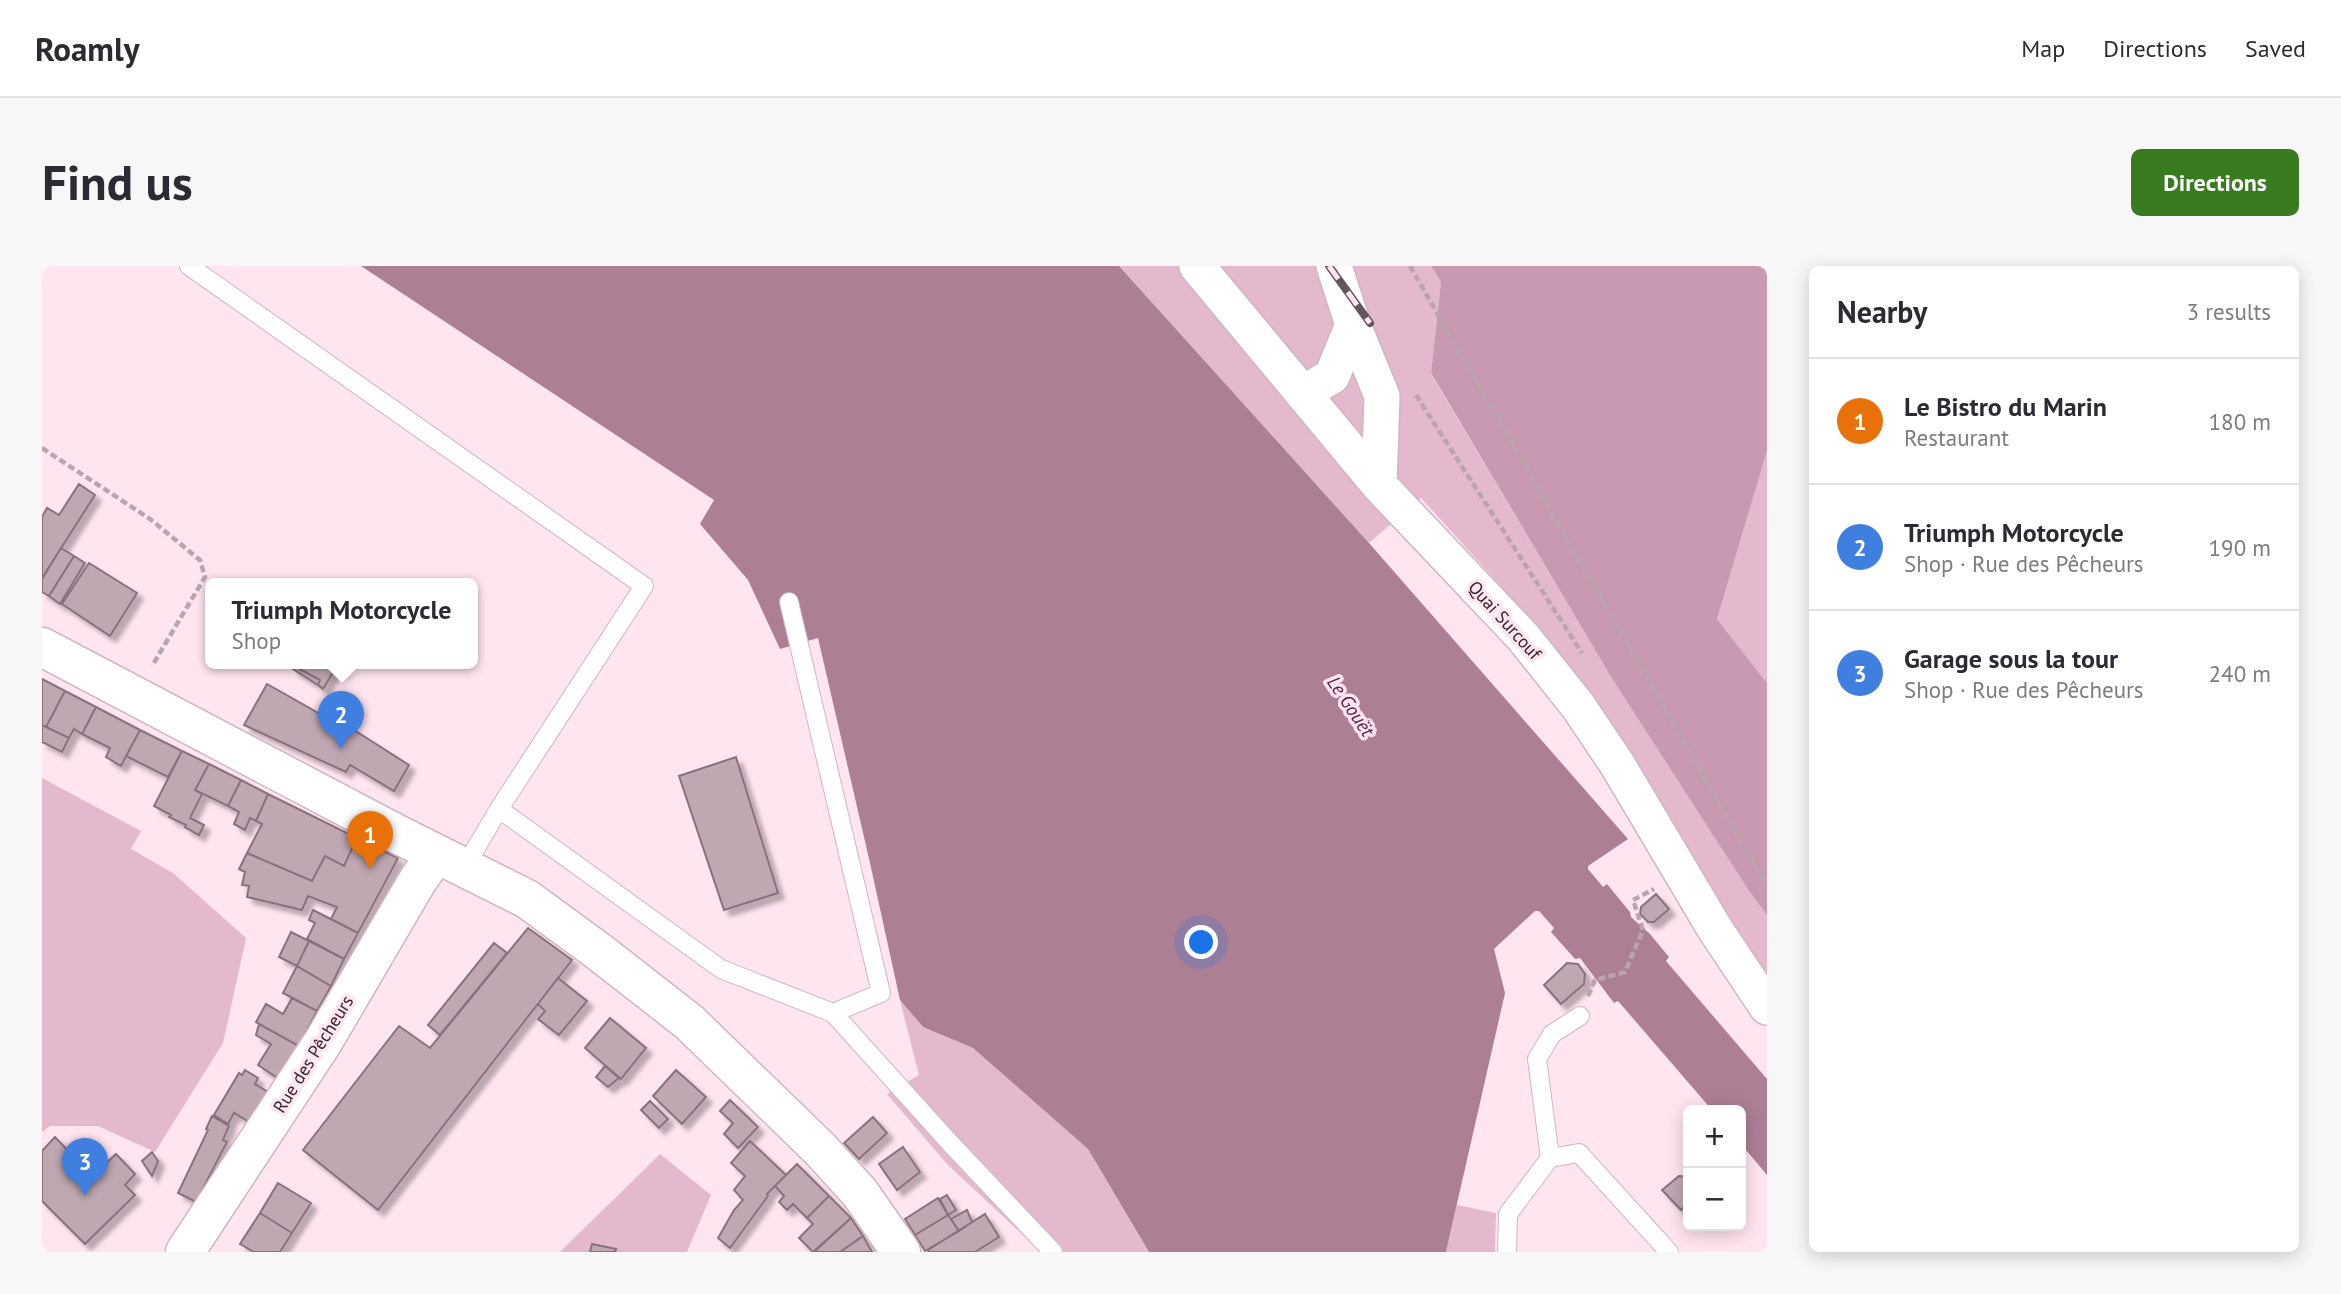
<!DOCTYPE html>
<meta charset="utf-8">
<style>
body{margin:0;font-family:"PT Sans",sans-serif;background:#f7f7f7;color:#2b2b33}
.controls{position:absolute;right:21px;bottom:21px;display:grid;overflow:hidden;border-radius:10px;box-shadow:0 4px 18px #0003}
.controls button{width:63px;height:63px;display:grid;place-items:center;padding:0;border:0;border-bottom:2px solid #e1e1e2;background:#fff;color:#2b2b33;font:35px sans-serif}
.you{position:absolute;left:1160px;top:677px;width:24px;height:24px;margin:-18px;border:5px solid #fff;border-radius:50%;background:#1a73e8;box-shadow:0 0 0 10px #1a73e833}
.badge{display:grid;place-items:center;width:46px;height:46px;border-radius:50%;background:#387c1f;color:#fff;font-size:23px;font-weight:700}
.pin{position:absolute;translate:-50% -58px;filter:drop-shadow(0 2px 4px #0008)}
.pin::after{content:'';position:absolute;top:37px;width:24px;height:21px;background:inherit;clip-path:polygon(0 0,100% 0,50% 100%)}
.popup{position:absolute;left:163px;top:312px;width:273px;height:91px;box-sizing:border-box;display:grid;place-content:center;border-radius:10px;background:#fff;filter:drop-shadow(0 2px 5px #0005);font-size:23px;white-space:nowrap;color:#7c7c81}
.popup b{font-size:26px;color:#2b2b33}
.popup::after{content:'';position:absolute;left:50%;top:100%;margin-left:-14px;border:14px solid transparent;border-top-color:#fff}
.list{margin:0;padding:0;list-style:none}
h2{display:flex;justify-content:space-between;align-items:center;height:91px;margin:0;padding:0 28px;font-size:30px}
h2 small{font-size:23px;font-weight:400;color:#7c7c81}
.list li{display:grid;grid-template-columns:46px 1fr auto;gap:21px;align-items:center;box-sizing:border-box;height:126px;padding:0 28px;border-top:2px solid #e1e1e2}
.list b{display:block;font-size:26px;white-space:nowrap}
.list p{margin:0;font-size:23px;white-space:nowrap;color:#7c7c81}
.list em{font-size:23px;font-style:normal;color:#7c7c81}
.map{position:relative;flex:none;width:1725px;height:986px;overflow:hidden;border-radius:10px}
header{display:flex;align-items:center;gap:42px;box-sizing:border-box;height:98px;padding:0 35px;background:#fff;border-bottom:2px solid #e1e1e2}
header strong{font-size:33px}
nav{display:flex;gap:38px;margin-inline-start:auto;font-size:24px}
.intro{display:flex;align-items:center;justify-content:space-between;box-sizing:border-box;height:168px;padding:0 42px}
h1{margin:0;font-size:49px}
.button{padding:18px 32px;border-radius:10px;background:#387c1f;color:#fff;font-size:24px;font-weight:700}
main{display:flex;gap:42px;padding:0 42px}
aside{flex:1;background:#fff;border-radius:10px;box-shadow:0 4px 18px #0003}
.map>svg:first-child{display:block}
.green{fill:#e4b9cd}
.forest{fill:#c899b0}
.water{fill:#ad7f95}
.building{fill:#c0a8b3;stroke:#89727d;stroke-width:2;filter:url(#shadow)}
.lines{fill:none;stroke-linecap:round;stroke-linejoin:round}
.service-casing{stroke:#cfb6c1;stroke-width:20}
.minor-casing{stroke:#cfb6c1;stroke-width:38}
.tertiary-casing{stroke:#cfb6c1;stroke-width:41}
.path{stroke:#b9a5ae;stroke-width:4.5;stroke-dasharray:7 3.5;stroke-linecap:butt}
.service{stroke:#fff;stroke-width:18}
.minor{stroke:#fff;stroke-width:35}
.tertiary{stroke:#fff;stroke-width:38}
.rail-casing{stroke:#63555b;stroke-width:8}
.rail{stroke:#ffe5f0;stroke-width:5;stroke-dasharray:16;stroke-linecap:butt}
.labels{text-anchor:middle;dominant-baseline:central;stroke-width:7;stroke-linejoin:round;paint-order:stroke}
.street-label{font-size:18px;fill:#32282d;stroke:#ffe5f0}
.water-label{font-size:19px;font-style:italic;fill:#561d3d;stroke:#ffe5f0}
</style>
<header>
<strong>Roamly</strong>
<nav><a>Map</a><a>Directions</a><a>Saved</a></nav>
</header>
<div class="intro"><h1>Find us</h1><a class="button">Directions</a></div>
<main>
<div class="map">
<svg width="1725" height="986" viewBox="0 0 1725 986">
<defs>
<filter id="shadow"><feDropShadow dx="6" dy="6" stdDeviation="2" flood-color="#0004"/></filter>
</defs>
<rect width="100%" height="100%" fill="#ffe5f0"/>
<path class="green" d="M1077,0H1389L1399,16L1389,108L1569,411L1707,625L1725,649V714L1573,471L1486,350L1379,232L1327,277Z
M1725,185V417L1675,353Z
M0,512L99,565L89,583L131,607L204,672L181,777L113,886L56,860H8L0,866Z
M858,734L881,761L931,782L1046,883L1107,986H999L905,898L845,828L877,809Z
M618,888L669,929L645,986H518Z
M1415,939L1454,947L1453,986H1404Z"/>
<path class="forest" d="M1389,0H1725V185L1675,353L1725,417V649L1707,625L1569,411L1389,107L1399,16Z"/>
<path class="water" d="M319,0H1077L1327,277L1586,573L1546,600V603L1561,621L1565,618L1588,646L1589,651L1608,668L1627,691L1624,695L1725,813V909L1699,878V844H1670L1576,735L1572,737L1538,692L1533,693L1509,666L1512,662L1497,645H1493L1452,683L1463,727L1404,986H1107L1046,883L931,782L881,761L858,734L828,597L776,372L738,383L706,314L658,258L672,234Z"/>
<path class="building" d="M37,218L53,229L0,312V251L5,242L17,249Z
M19,282L32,290L7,330L0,326V313Z
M32,290L43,297L18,338L7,330Z
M47,297L95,327L68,370L20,338Z
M254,397H280L292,405L281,423L276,419L278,414L252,400Z
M252,400L278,414L276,419L251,403Z
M0,413L23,425L4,461L0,459Z
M225,418L278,448L277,451L305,468L309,462L367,499L352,525L308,499L304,506L202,459Z
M23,425L54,441L40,468L32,463L27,472L4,461Z
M54,441L98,464L79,500L64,491L68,482L40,468Z
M0,459L27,472L20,486L0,476Z
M98,464L140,485L126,511L84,490Z
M140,485L167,498L153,524L160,528L148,552L162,559L157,569L143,561L144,559L127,551L129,549L112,540Z
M694,491L736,627L682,644L637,510Z
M167,498L199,514L186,540L153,524Z
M199,514L226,528L214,555L208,552L203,564L192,558L197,546L186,540Z
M226,528L315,572L302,600L283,590L270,615L205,587L220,558L214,555Z
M315,572L356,592L316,667L289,653L295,641L266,630L260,644L205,631L207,620L200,619L203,606L197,603L205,587L270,615L283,590L302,600Z
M1614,628L1627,643L1612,656H1606L1598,648L1599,641Z
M271,644L316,667L302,693L265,673L273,657L267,654Z
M486,662L530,694L336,944L261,884L357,760L388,782Z
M249,666L267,675L255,700L237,691Z
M267,675L302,693L289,720L255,700Z
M452,677L465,687L398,769L386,759Z
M1525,697L1536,698L1543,708L1542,718L1519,738L1502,719Z
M255,700L289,720L275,745L241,727Z
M516,712L545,735L517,769L496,753L503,745L496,738Z
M250,732L275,745L257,780L214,756L224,738L241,748Z
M568,752L604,782L579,813L543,782Z
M217,758L257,780L237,813L216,799L229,778L214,769Z
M563,800L577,812L566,821L554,811Z
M203,804L216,812L213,818L228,827L209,857L192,847L186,858L172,849L197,807L200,809Z
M634,804L664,831L640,858L611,830Z
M688,834L716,861L696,882L682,868L691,857L678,845Z
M608,835L626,853L617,862L599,844Z
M170,850L187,860L181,874L185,876L154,936L136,927L166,864L164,863Z
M831,851L845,867L817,893L802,877Z
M13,871L30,889L42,876L63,898L74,888L93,908L83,919L93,929L43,978L0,935V885Z
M708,875L744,909L725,928L726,930L688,982L676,972L692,944L701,934L692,924L703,910L689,897Z
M861,881L878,906L855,924L837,898Z
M110,886L116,895L110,910L100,895Z
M755,898L787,930L765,952L751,938L745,944L737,936L742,930L733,920Z
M1637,910L1646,911V937L1639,944L1620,924Z
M236,917L269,937L250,967L218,947Z
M905,929L914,944L906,949L898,933Z
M787,930L809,952L771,986L757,972L771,958L765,952Z
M896,932L906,949L873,969L863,953Z
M925,944L930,956L917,965L909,953Z
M218,947L250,967L238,986H212L198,978Z
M943,948L957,971L933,986H887L886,984Z
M906,949L917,965L883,985L873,969Z
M809,952L821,970L798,986H772Z
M821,970L830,986H798Z
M550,978L574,983L573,986H548Z"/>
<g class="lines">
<g class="service-casing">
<path id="service" d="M147,0L602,320L457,543L422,602
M747,336L839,727L791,747
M457,543L679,703L791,747L908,877L1011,986
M1508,892L1495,793L1510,768L1538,750
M1465,986L1466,948L1508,892L1537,887L1627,986"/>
</g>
<g class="minor-casing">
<path id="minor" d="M1155,0L1337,219L1481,371L1536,440L1575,498L1673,663L1725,741
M1311,59L1340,130L1337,219
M1262,127L1290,110L1311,59L1292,0"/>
</g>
<g class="tertiary-casing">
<path id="tertiary" d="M0,381L355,568L485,633L556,685L647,756L778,883L818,927L859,986
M143,986L281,776L376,614L394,588"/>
</g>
<path class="path" d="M1368,0L1725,621
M1374,129L1540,387
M0,182L108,253L158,294L163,311L110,400
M1546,730L1553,714L1583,706L1601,664L1591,634L1612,623"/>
<use href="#service" class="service"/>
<use href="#minor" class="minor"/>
<use href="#tertiary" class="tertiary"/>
<g class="rail-casing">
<path id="rail" d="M1287,0L1328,57"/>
</g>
<use href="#rail" class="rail"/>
</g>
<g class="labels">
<g class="street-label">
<text transform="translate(1463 354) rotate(48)">Quai Surcouf</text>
<text transform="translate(271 788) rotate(-58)">Rue des Pêcheurs</text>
</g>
<g class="water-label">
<text transform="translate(1309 440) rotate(56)">Le Gouët</text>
</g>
</g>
</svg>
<div class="controls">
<button>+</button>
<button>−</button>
</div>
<div class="you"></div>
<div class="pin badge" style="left:328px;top:603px;background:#e8710a">1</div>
<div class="pin badge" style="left:299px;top:483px;background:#3f7fe0">2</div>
<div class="popup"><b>Triumph Motorcycle</b>Shop</div>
<div class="pin badge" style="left:43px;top:930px;background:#3f7fe0">3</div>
</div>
<aside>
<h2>Nearby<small>3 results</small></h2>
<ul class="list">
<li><span class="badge" style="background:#e8710a">1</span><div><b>Le Bistro du Marin</b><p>Restaurant</p></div><em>180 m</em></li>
<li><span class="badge" style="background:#3f7fe0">2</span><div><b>Triumph Motorcycle</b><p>Shop · Rue des Pêcheurs</p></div><em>190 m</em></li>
<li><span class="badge" style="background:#3f7fe0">3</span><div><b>Garage sous la tour</b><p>Shop · Rue des Pêcheurs</p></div><em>240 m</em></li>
</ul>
</aside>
</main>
